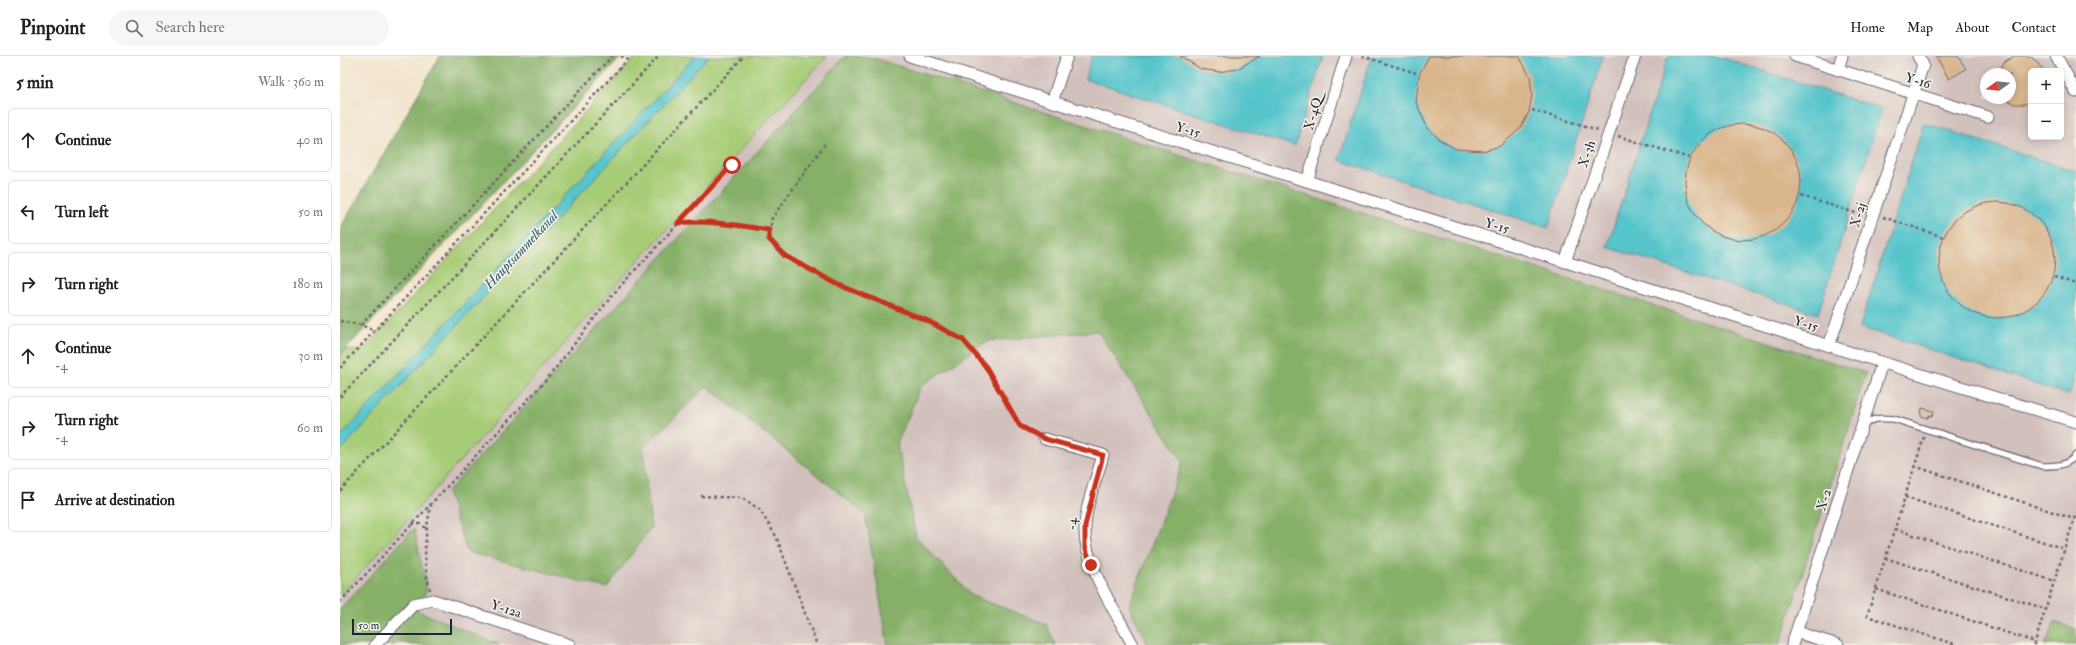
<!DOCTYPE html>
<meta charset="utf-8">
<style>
body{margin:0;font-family:"IM FELL Double Pica",serif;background:#f6f6f6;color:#222}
.controls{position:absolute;right:12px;top:12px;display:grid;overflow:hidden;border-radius:6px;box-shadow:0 2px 10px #0003}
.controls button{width:36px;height:36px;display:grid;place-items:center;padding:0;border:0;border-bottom:1px solid #e0e0e0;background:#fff;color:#222;font:20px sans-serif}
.compass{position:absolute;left:1640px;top:12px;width:36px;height:36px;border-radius:50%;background:#fff;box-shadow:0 2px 10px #0003;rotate:255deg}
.scale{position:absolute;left:12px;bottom:10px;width:100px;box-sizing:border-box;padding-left:4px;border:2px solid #22223b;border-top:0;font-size:11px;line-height:14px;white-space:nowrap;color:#22223b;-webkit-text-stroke:3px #f7f3e8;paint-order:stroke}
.stop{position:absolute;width:12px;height:12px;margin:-9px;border:3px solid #c8321e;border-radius:50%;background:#fff}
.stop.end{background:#c8321e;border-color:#fff;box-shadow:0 1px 4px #0008}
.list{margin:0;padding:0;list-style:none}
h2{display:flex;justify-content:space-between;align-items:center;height:52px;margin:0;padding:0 16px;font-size:17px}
h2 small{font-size:13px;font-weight:400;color:#767676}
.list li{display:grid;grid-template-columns:26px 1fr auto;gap:12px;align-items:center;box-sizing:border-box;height:64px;margin:0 8px 8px;padding:0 8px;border:1px solid #e0e0e0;border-radius:6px}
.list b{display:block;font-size:15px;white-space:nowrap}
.list p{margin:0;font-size:13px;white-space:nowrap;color:#767676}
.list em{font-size:13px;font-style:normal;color:#767676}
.icon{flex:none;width:22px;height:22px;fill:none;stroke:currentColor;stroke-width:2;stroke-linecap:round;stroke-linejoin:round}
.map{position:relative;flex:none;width:1736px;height:589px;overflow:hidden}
header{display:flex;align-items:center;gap:24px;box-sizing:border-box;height:56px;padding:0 20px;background:#fff;border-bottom:1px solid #e0e0e0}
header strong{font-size:19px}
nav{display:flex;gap:22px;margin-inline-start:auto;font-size:14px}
.search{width:280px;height:36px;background:#f6f6f6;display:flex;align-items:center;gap:10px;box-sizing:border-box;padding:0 14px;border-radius:22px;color:#767676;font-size:15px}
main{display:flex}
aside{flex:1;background:#fff}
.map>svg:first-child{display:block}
.industrial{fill:#d1c0bc;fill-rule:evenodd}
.green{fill:#a8cd78;stroke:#65785a}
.forest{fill:#86b068;stroke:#546952}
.water{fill:#57c5cc;stroke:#3c7484}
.building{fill:#d9b58c}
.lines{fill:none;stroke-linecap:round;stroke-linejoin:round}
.lane-casing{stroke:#6b666e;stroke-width:8}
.street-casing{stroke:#6b666e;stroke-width:13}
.path{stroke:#6b666e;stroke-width:2.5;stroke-dasharray:3 3;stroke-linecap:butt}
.lane{stroke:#fff;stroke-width:5.5}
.street{stroke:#fff;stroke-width:11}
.route{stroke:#c8321e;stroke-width:5}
.labels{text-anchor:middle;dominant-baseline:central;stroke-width:3;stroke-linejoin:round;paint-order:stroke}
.street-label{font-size:13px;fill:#22223b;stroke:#f7f3e8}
.water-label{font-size:14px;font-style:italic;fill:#355b6e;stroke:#f7f3e8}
</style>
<header>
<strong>Pinpoint</strong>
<div class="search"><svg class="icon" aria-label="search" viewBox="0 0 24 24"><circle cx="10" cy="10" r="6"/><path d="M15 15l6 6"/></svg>Search here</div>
<nav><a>Home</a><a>Map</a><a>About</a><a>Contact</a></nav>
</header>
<main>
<aside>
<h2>5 min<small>Walk · 360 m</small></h2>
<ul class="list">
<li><svg class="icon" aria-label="ahead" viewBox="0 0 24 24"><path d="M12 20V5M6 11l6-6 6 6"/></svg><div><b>Continue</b></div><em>40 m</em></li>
<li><svg class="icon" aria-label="left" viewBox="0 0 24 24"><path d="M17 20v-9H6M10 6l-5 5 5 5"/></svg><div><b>Turn left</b></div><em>50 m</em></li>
<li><svg class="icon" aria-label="right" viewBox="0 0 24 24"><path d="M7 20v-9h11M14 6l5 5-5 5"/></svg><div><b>Turn right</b></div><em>180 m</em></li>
<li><svg class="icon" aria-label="ahead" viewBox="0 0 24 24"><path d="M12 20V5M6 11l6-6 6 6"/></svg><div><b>Continue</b><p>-4</p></div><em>30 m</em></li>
<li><svg class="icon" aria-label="right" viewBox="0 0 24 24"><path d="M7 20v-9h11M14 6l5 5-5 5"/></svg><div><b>Turn right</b><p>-4</p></div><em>60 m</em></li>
<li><svg class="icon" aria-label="arrive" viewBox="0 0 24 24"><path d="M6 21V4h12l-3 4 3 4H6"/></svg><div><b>Arrive at destination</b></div></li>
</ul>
</aside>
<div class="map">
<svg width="1736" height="589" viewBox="0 0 1736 589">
<rect width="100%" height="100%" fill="#f7f3e8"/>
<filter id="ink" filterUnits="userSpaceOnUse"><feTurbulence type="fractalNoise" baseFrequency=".025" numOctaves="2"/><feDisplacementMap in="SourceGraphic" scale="8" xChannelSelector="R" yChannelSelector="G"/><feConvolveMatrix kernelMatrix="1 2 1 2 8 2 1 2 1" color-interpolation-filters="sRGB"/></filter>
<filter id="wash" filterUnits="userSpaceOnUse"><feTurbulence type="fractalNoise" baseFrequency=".012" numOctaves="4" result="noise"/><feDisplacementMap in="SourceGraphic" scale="16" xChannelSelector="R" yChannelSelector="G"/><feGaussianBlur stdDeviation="0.9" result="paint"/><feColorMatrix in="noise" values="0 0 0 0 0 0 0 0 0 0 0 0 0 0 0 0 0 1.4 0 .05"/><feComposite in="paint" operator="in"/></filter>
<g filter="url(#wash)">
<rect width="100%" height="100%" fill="#f3e5cd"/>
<path class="industrial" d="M487,0H1732L1736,7V589H0V540L296,207ZM1691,15H1721V81H1691ZM1646,18H1670V42H1646Z"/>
<path class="green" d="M297,0H355L0,381V293L22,295Z
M369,0H487L296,207L0,540V395Z"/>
<path class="forest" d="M100,0H282L0,299V173Z
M505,0H527L1526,317L1440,589H808L789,550L843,406L758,275L647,285L581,330L557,388L576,481L632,540L706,568L716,589H548L525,458L367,330L303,392L311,471L267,532L127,496L107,436Z
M74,472L87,533L76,554L160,589H71L60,585L54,589H0V553Z
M1715,566L1736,573V589H1705Z"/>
<path class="water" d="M355,0H369L0,395V381Z
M752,0H983L955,90L745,23Z
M1032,0H1263L1208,172L999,104Z
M1328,0H1376L1542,53L1478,258L1267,191Z
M1584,67L1736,115V317L1729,339L1520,271Z"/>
<g id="blocks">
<path class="building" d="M840,0H920L897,13L879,16L861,13Z
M1089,0H1179L1190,20L1192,38L1189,56L1181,72L1160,90L1143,95L1116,93L1100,84L1087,71L1076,46L1079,19Z
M1596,0H1618L1626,13L1609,23Z
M1674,0H1689L1694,3L1704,15H1691V47L1687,48H1674L1665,42H1670V18H1657L1664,6Z
M1345 126a58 58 0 1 1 116 0a58 58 0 1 1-116 0Z
M1599 204a58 58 0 1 1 116 0a58 58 0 1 1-116 0Z
M1582,352L1594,355L1592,360L1589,359L1588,362L1581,360Z"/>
</g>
</g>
<g filter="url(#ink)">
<use href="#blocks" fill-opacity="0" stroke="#6b666e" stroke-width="1"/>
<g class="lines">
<g class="lane-casing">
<path id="lane" d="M1524,370C1533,361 1542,362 1554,363L1702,410C1715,410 1728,410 1736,399"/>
</g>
<g class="street-casing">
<path id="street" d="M570,0C788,71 1008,137 1226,206C1396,260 1565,315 1736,366
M1455,0L1648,61
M1716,0L1736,36
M1498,14L1502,0
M712,46L727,0
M967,125L1006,0
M1225,206L1295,0
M1489,290L1583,9L1578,0
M705,383L763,399C757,422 746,447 745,471C743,508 776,556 793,589
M1456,576L1498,589
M35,589L74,548L93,544L230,589
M1452,589L1542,307"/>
</g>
<path class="path" d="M281,0L287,4
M1022,0L1076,17
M1192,54L1258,74
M1278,80L1349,102
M485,88L432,162L429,183L445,200L499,229L588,265L623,284L645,311L680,370L696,378
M1461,140L1522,159
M1543,161L1603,181
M338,167C369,165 398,169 429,175
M1714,221L1736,228
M0,265L21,269L35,275
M21,269L272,0
M0,312L291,0
M0,341L319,0
M1584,381L1527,560L1617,589
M1574,410L1734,463
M0,435L404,0
M361,440L402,442L419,453L436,480L477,589
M1565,441L1725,493
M72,468H80L86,472
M1555,473L1714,525
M1545,502L1706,553
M1536,533L1695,586
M90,534C82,505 85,478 91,448
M0,546L207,323L274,237L392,109
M1694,589L1736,457"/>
<use href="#lane" class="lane"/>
<use href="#street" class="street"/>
</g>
</g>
<g class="lines" filter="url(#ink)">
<path class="route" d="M392,109L338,167C368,164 398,169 429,174V183L445,200L499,229L588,265L623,284L646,311L680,370L705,383L763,399L745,470V490L751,509"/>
</g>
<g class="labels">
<g class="street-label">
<text transform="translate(1578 25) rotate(17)">Y-16</text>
<text transform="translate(973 58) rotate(-73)">X-4Q</text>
<text transform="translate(848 74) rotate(17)">Y-15</text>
<text transform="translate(1247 98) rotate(-71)">X-3h</text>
<text transform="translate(1518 159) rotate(-72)">X-2j</text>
<text transform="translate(1157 170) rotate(17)">Y-15</text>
<text transform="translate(1466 268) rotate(18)">Y-15</text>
<text transform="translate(1484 444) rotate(-72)">X-2</text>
<text transform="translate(732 468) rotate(-85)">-4</text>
<text transform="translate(166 553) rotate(18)">Y-12a</text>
</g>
<g class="water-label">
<text transform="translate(181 194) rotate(-47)">Hauptsammelkanal</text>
</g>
</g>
</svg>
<div class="controls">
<button>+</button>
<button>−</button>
</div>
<svg class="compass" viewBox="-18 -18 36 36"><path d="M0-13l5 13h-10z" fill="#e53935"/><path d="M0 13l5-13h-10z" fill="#767676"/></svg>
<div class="scale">50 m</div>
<div class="stop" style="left:392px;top:109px"></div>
<div class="stop end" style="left:751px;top:509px"></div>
</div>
</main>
